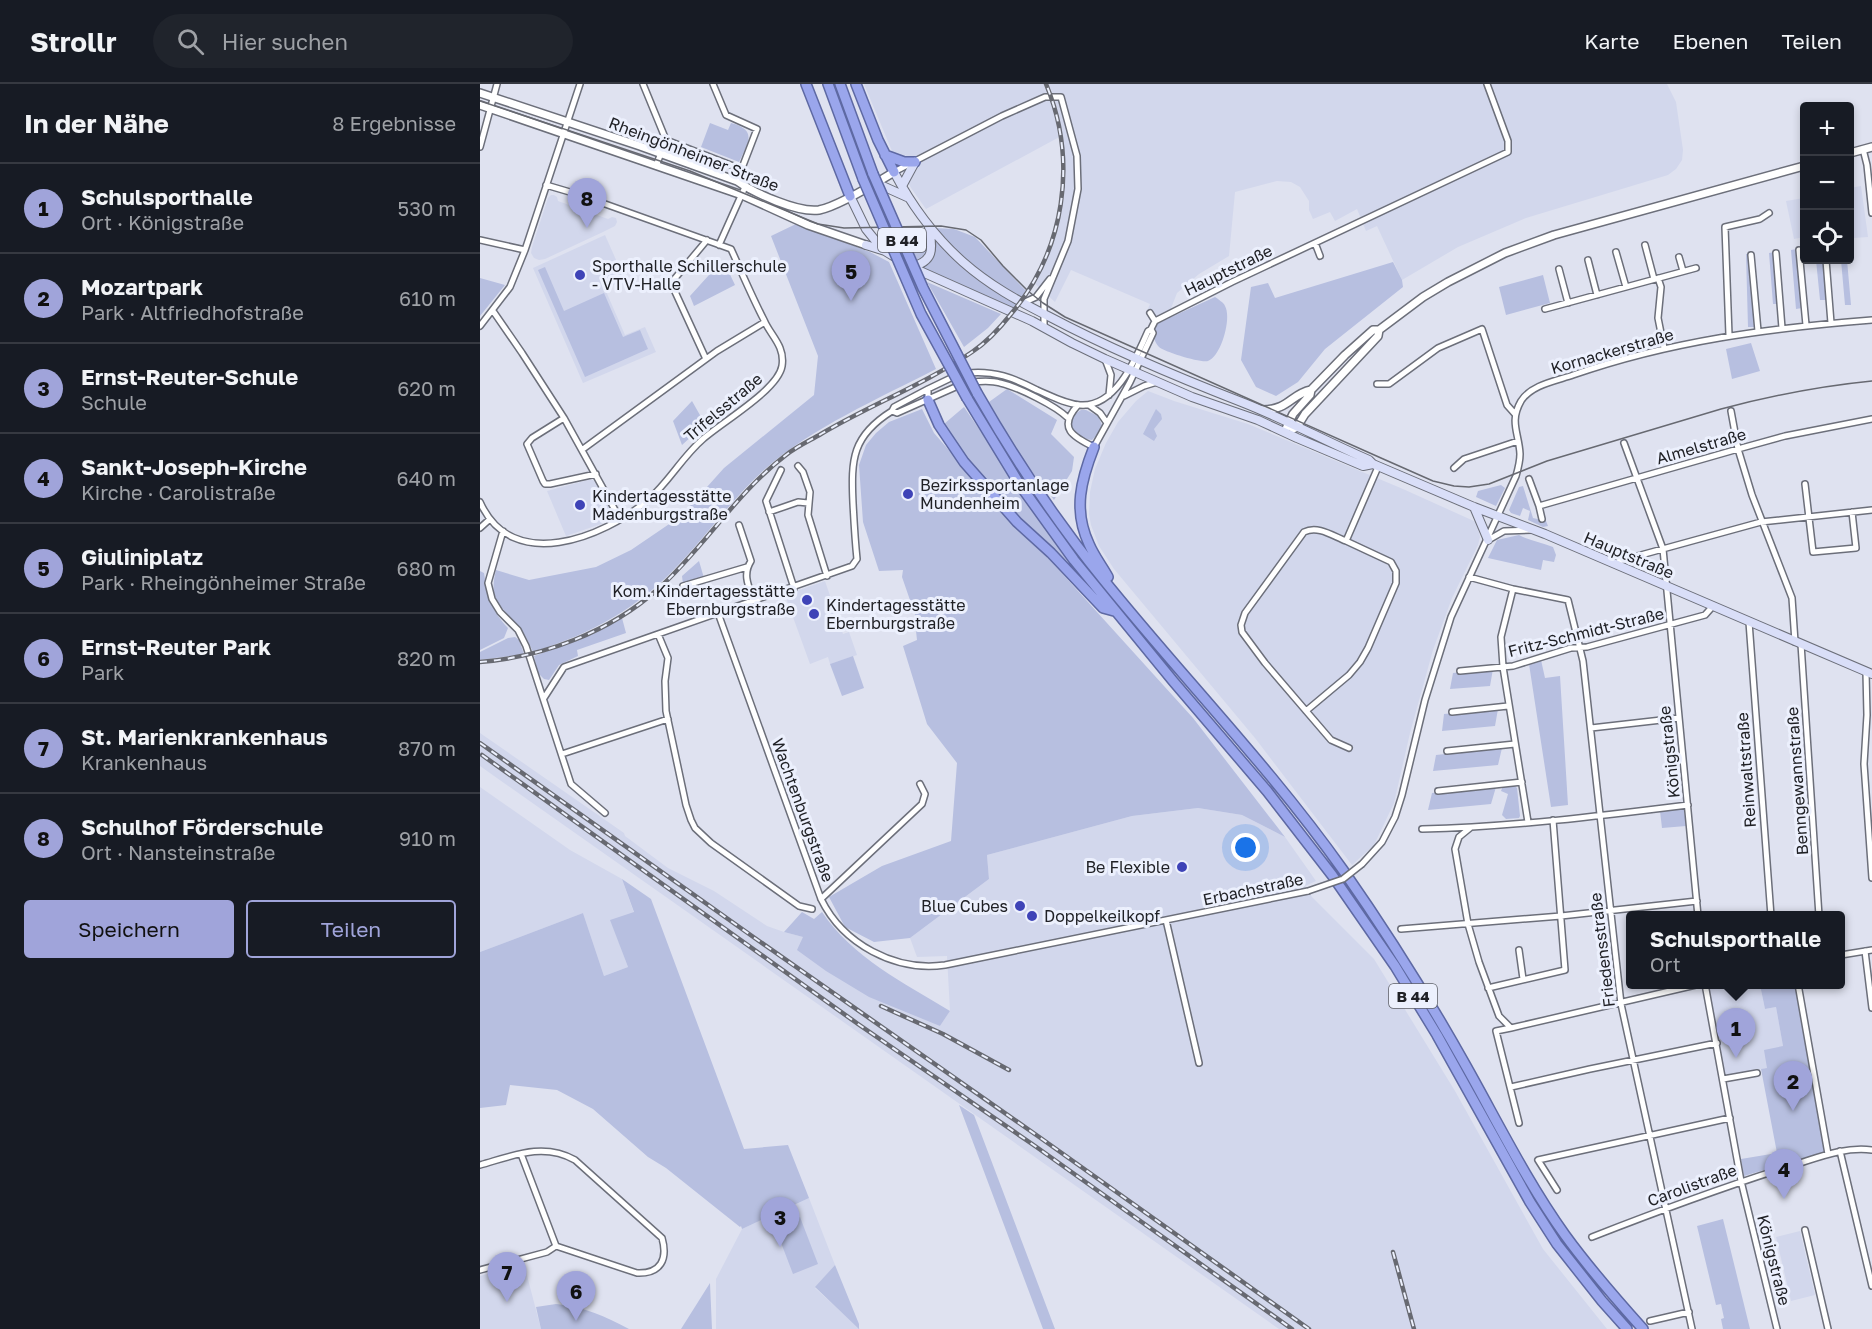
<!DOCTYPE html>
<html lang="de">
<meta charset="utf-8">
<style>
body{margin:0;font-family:"Golos Text",sans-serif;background:#20242c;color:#f1f3f6}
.controls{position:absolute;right:18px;top:18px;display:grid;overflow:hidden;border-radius:6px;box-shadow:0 3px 9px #0003}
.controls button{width:54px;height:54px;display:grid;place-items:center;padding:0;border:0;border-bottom:2px solid #363941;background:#171b24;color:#f1f3f6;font:30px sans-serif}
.you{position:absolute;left:766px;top:764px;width:21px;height:21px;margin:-15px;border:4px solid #fff;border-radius:50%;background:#1a73e8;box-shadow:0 0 0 9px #1a73e833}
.badge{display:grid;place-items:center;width:39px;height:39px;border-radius:50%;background:#a0a4da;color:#111;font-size:20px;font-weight:700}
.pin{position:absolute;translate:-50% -50px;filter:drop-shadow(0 2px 3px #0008)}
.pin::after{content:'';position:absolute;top:32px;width:21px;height:18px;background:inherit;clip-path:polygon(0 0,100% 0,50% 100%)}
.popup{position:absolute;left:1146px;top:827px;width:219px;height:78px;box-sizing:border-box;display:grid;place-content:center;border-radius:6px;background:#171b24;filter:drop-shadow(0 2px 4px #0005);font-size:20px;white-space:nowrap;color:#9ea1a6}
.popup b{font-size:22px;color:#f1f3f6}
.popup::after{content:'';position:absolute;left:50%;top:100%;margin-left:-12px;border:12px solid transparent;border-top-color:#171b24}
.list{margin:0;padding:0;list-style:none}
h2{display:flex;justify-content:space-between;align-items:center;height:78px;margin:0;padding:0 24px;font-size:26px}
h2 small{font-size:20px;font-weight:400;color:#9ea1a6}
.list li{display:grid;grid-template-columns:39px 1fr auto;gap:18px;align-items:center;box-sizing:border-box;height:90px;padding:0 24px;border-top:2px solid #363941}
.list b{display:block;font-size:22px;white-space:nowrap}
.list p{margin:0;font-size:20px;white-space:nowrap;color:#9ea1a6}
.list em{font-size:20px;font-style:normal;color:#9ea1a6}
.actions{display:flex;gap:12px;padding:18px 24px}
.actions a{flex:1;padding:14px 0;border:2px solid #a0a4da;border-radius:6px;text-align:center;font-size:21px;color:#a0a4da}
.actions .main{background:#a0a4da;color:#111}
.icon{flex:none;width:33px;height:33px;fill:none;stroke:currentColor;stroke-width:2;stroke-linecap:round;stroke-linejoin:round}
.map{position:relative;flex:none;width:1392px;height:1245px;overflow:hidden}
header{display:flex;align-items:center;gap:36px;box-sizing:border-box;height:84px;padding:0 30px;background:#171b24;border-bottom:2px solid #363941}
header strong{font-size:28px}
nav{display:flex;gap:33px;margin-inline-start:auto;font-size:21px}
.search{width:420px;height:54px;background:#20242c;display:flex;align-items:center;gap:15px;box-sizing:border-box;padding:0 21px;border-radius:33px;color:#9ea1a6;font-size:22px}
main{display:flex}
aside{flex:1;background:#171b24}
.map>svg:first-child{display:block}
.built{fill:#d2d7ec}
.green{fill:#b7bfe0}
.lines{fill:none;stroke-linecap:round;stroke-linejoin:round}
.minor-casing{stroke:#6c6f7a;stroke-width:8}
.tertiary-casing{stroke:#6c6f7a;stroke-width:10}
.secondary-casing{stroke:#6c6f7a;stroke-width:10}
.trunk-casing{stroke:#5e69a3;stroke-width:12}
.minor{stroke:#fff;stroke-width:5}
.tertiary{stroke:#fff;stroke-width:7}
.secondary{stroke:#d9def8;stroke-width:8}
.trunk{stroke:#9aa6ec;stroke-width:9}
.tram{stroke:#676971;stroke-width:1.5}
.rail-casing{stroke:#676971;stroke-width:4.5}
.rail{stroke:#ecf0fd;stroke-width:2;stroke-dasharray:7;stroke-linecap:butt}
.minor-bridge-casing{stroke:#6c6f7a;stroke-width:8;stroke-linecap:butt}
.trunk-bridge-casing{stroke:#5e69a3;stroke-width:12;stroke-linecap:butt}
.minor-bridge{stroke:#fff;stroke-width:5}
.trunk-bridge{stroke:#9aa6ec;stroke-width:9}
.poi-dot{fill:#3e43b7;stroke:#ecf0fd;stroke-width:2}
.labels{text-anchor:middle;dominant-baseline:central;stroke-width:6;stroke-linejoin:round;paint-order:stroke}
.shield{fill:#ecf0fd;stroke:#5d5f66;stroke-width:1.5}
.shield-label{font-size:15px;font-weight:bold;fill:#202126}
.street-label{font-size:16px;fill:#202126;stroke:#ecf0fd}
.poi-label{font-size:16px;fill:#202126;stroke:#ecf0fd;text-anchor:start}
</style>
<header>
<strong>Strollr</strong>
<div class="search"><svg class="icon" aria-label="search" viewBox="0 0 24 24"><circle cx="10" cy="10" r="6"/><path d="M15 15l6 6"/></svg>Hier suchen</div>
<nav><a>Karte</a><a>Ebenen</a><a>Teilen</a></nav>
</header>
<main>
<aside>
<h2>In der Nähe<small>8 Ergebnisse</small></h2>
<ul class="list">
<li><span class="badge">1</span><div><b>Schulsporthalle</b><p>Ort · Königstraße</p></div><em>530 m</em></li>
<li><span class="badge">2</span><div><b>Mozartpark</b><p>Park · Altfriedhofstraße</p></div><em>610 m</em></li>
<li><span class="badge">3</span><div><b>Ernst-Reuter-Schule</b><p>Schule</p></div><em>620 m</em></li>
<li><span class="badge">4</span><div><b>Sankt-Joseph-Kirche</b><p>Kirche · Carolistraße</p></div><em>640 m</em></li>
<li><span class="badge">5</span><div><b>Giuliniplatz</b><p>Park · Rheingönheimer Straße</p></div><em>680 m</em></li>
<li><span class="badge">6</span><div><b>Ernst-Reuter Park</b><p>Park</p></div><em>820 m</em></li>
<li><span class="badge">7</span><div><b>St. Marienkrankenhaus</b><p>Krankenhaus</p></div><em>870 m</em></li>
<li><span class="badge">8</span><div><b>Schulhof Förderschule</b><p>Ort · Nansteinstraße</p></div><em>910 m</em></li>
</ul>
<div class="actions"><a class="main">Speichern</a><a>Teilen</a></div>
</aside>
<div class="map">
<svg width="1392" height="1245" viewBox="0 0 1392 1245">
<rect width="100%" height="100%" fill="#dfe2f0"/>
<path class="built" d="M384,0H1187L1196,18L1203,66L1202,76L1196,85L1188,91L1046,134L978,163L922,196L897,142L886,147L877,125L855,137L850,128L833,135L829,126V117L820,103L811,98L797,97L755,108L749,172L719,190L697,209L688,232L676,234L667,227L670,220L591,186L575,218L552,197L561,178L565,181L578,140L585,98L583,51L446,125L431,104L412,67Z
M1381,102L1388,153L1373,154V159H1370V104Z
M71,111H74L77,113L78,117L128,135L132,133L136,134L137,138L135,142L123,148L65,175L59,176L54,174L51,169L52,163L68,114Z
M1324,114V153L1314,155L1306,117Z
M125,151L145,196L125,205L145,251L165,243L176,268L103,299L53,184Z
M668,307L694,317L768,340L923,405L996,438L997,440L1000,453L998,461L972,514L953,566L930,649L914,719L894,761L872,781L775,654L634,485L619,462L611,441L609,430L610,408L615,385L626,359L638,338L656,317Z
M108,396H113L117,400L130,426L131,432L127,437L121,440L86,452L67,407Z
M345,497L363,550L369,548L377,571L350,580L348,573L330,580L305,511Z
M0,649L144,749L145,752L188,784L234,807L287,842L304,848L323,853L460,942L470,927L467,872L437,873L430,854L509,795L507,771L652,732L718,724L762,731L805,753L836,797L825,802L832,813L894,875L975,1007L1063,1165L1127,1245H799L0,682Z
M0,703L90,766L142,795L154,829L131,837L148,883L124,892L103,829L0,868Z
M1238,900L1280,901L1285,925L1296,923L1303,962L1287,984L1245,992L1229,902Z
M329,1114L355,1181L335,1204L380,1245H236V1195L262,1145Z
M1320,1147L1335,1211L1311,1217L1296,1153Z
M44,1180L61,1245H0V1192Z"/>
<path class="green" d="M230,39L248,46L251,39C278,46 268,59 259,78L221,63Z
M316,140L390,168L409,178L456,285C400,314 331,344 284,386C253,414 230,447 202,477C159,524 113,549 53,568C49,559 45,549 39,543C21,521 8,518 16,486L49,496L116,483L151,466L201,432L244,384L334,311L338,272L291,152Z
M422,144H443L449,163L444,175L438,178Z
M455,144L474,145L495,153L546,207L541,214C509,195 480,173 455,144Z
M455,157L538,220L534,224L443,184L454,172Z
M1317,165L1322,224L1316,225L1311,166Z
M1295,168L1299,220H1293L1289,169Z
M1266,170H1269L1274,243H1268Z
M1336,176H1344L1348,216H1340Z
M1361,176H1367L1371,221H1365Z
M244,178L255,201L214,222L210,212L238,181Z
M913,178L922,196L923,203L845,265L818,298L796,312L776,303L761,276L771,203L788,199L795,214Z
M65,183L84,227L124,209L143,253L160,246L168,265L105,293L58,186Z
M1063,191L1070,219L1026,231L1019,203Z
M0,194L25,201L0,232Z
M447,198L521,230L508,244L484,263Z
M735,213C738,215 744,219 745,222C752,234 741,273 728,277C720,279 685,268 679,263C674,258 674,252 672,246L674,241Z
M1271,259L1280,287L1252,295L1246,265Z
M527,305L577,336L571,350L594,373L592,387L574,416L541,374L509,318Z
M212,317L225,340L202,361L193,337Z
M484,323L592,481L590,483C545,439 496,394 464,340Z
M442,325L454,349L537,445L569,475L713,634L805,753L762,731L718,724L652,732L507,771L509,795L430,854L394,858L365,843L349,813L402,782L471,757L477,679L447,640L423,562L437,556L436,547L440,545L422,493L423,486L399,487L383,438L379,381L386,361L396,349L409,338Z
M676,325L681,330L682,335L674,345L677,352L674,357L663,350Z
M601,326H606L618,332L622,341L619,349L612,356C603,355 599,352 592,345C590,336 592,331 601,326Z
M1021,401L1025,404L1016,422L996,413L998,407Z
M1043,402L1053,434L1066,437L1068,442L1063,443L1048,436L1050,427L1043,424L1040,432L1031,429L1029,426L1039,403Z
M1039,451C1050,457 1062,458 1073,463L1076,471L1074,478L1063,476L1061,486L1008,474L1017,456Z
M219,477L224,494L203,500L202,492Z
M0,487L4,489C8,513 11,526 28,544L24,554L0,566Z
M142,534L146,549L97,566L98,572L79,581L69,596L64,595L58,589L54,572L111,551Z
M35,553L39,556L44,570L0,576V568L28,554Z
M373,572L384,604L362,612L350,580Z
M1061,576L1065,594L1080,592L1088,721L1071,723L1049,580Z
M1013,585L1010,602L970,605L973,589Z
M1018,625L1015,642L962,647L964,630Z
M1022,664L1018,681L953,687L956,671Z
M1034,701L1037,704L1040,732L1039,734L1026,735L1022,731L1028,710L1021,707L1023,702Z
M1016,703L1011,720L948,726L952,709Z
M1204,725L1206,742L1182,744L1180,727Z
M142,795L171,815L264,1065L308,1061L329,1114L262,1145L261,1142L260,1143L186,1084L168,1073L113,1025L77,1006L30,1001L26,1021L0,1024V868L103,829L124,892L148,883L130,836L154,828Z
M322,828L334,835L342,828C372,873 424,899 470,927L460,942L389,913L346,887L317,866L323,853L304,848Z
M1280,901H1315L1344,1068L1264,1092L1261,1075L1297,1069L1281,985L1287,984L1284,966L1303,962L1296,923L1285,925Z
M479,1021L494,1031L575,1245H563Z
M320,1133L338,1180L313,1190L295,1143Z
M1243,1135L1270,1245H1243L1241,1235L1244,1234L1241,1220L1236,1221L1217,1142Z
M355,1181L379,1240V1245L335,1203Z
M230,1199L232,1245H201Z
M76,1220C103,1222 126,1233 149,1245H61L56,1223Z"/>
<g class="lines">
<g class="minor-casing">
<path id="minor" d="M163,0L186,56L176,82
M233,0L246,31L277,45L257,97
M186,56L261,85
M0,63L17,0
M1383,65L1387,81L1392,129
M414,88L522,32L565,13H581L597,72L598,105L588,157L564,215V243
M0,156L45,166
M835,159L840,172
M239,161L265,103
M1165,161L1174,195
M1319,166L1326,241
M1136,168L1146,203
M1296,169L1302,244
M1271,171L1278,247
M1199,173L1203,187
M1108,176L1117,211
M1346,176L1351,239
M1079,185L1088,219
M1178,194L1181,203L1178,234L1184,264
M543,219L556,213L570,195
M1065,225L1216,184
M13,227L42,269L84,334L140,435
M675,237L752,198L1028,68V57L1007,0
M0,242L30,203L45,166L100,0
M1249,251L1245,143L1280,135L1289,129
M226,275L191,199L227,156
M625,275L631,291L629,311
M487,289C514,286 534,294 557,306C571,312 585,320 600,321C636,324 656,274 668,247L671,245L675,237L670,229
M492,298C501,297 511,296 520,299C538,303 576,322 588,334
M897,300H909L958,264L1002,245L1027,321L1035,330
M644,312L664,302L677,298
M448,316V305L475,292
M598,321C577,344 593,353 614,363L650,298L673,249L671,245
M609,321L620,329L627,339
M412,327L417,329L480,301
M1251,327L1258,365L1272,411L1312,514L1315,558
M84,334L52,354L47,360L63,397L65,400H70L116,390
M1144,359L1183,465L1218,832
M103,365L237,267L285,238
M318,382L323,388L330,408L328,431L347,492
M974,384L984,375L1038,357
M301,386L286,417L314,504
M1049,395L1059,422
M1325,400L1333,468L1376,464L1372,428
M0,418C32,490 123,454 168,416C189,398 202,373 223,355C242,338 298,306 302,282C303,276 302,269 300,264C296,254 288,246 284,236C272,213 262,189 251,165L100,111L66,101
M289,428L318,418L328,419
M1062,435L1059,422L1258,365L1305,352L1392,335
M259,441L271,477C262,491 269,503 274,517
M0,444L10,435
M23,447L8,499L12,515L20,528L38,546L46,562L91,700L125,729
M1010,455L1024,447L1052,446
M1137,481L1139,477L1281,438L1392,426
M989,493L1033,505L1088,516L1103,577L1141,920L1212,1245
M203,502L267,483
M1033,505L1021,553L1023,583L1048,738
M238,529L341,815C363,860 415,888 465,881L828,807
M1269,538L1291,832
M178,550L188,574L185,597L186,627L206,721L211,736L215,744L231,759L319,822L332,825
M1321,560L1339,832
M980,587L1033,582L1091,564L1107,563L1225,531L1233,522
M1386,588L1387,631L1384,680L1392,794
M64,614L84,583L372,482L377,475C375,456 374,438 373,419C371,375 372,352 412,327L414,323L448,305
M826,627L869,591L880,578L888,564L916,499V487L911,478L866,457
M972,628L1028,622
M1111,644L1199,634
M869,664L851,656L785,579L762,548L761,541L765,529L824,448C838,441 853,452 866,457L898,383
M967,667L1035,660
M82,670L188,635
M958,707L1042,698
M990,744L979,753L975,765L988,840L999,878L1019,932L1031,944L1016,947L1039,1039
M942,745C1031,743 1120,732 1208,721
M882,780L902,758L915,733L922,711L945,616L971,533L1036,392C1038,385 1040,378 1040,370C1039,349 1029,338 1041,317C1051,301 1075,297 1093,291C1190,257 1290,244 1392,236
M341,815L442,720L445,710L440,700
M686,836L719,979
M921,845L1081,832L1217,817
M1039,866L1043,895
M1385,867L1392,924
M1361,871L1392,866
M1225,900L1261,1097L1297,1245
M1318,900L1348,1070
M1008,904L1085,886L1073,736
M1031,944L1220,900
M1243,995L1277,989
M1031,1003L1110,985L1237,959
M1360,1067L1392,1202
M41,1070L76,1162
M0,1081C32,1072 63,1058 95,1076L182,1154C188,1175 181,1190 157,1189L76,1162
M1077,1106L1058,1076L1250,1034
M1325,1146L1348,1245
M1112,1153C1176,1128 1241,1104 1307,1083C1335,1075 1363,1062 1392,1066
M0,1186L67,1168L76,1162
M1170,1237L1209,1228"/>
</g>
<g class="tertiary-casing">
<path id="tertiary" d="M0,9L160,62L257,97C274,109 318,129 339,126C359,122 396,99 414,88
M0,21L262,111L328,141L386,161
M1370,69L1392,63
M782,326C809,326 811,310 831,306
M813,345L817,343L825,330L898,252L899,246
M805,347L813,330L830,311L831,306L865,271L893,246H899L943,213L968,198L1025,169L1074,151L1324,82"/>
</g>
<g class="secondary-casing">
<path id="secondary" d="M414,88C432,122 455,153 483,178C509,201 538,217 568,232C632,266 697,293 764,319C807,336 847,358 889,376L893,380L994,423L1065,450L1392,590
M396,99L427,113
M422,102L435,78
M370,112L386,145L403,166
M386,161L405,167L431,183L552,237L592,259L625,275L712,313L778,336L817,354L883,382L893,380
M431,183C456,177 452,163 449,143
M994,423L1008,456"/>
</g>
<g class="trunk-casing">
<path id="trunk" d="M326,0L370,112
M348,0L383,95
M360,0L393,90
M376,0L398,56L414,88
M405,71L424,78H435
M497,309C534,374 576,437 623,495C702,593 790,683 863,786C907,849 948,914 986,982C1018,1039 1047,1098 1085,1151C1109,1184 1136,1215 1163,1245
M487,314L540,401L594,476L693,597L787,707L852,791L915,882L957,951L1050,1118L1077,1160L1122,1217L1147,1245
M448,316L459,341L484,378L537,438L571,469L623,524L634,527
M614,363C601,396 593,426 609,460C614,472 622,482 628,493"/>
</g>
<use href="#minor" class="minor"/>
<use href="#tertiary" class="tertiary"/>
<use href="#secondary" class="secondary"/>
<use href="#trunk" class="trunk"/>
<path class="tram" d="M0,17L210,87L338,140L364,144L461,142L486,146L501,156L523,182L548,207L563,219L585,233L901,374L953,397L974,402L989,403L1009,400L1067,377L1241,325C1290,312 1341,302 1392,297"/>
<g class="rail-casing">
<path id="rail" d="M0,578C63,573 130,548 178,505C224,464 256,409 306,371C316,363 329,357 341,350C390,321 445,300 492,268C507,258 520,244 531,230C585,166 598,77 566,0
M0,659L279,857L562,1055L829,1245
M2,671L378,940L555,1062L812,1245
M401,922L463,950L529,986
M913,1168L934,1245"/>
</g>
<use href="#rail" class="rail"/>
<g class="minor-bridge-casing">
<path id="minor-bridge" d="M828,807L863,795L882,780"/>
</g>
<g class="trunk-bridge-casing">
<path id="trunk-bridge" d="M393,90L443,204L497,309
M383,95L441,230L487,314"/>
</g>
<use href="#minor-bridge" class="minor-bridge"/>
<use href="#trunk-bridge" class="trunk-bridge"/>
</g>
<g class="poi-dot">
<circle cx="100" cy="191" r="6"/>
<circle cx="428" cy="410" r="6"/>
<circle cx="100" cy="421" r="6"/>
<circle cx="327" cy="516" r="6"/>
<circle cx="334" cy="530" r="6"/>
<circle cx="702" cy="783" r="6"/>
<circle cx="540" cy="822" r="6"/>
<circle cx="552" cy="832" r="6"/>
</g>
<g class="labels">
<g class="shield">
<rect x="398" y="144" width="48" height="24" rx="4.5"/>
<rect x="909" y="900" width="48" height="24" rx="4.5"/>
</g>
<g class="shield-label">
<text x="422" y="156">B 44</text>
<text x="933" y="912">B 44</text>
</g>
<g class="street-label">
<text transform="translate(214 70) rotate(21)">Rheingönheimer Straße</text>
<text transform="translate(748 186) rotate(-26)">Hauptstraße</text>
<text transform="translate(1132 267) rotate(-16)">Kornackerstraße</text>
<text transform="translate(243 323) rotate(-40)">Trifelsstraße</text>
<text transform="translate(1221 362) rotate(-16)">Almelstraße</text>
<text transform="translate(1149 471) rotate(23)">Hauptstraße</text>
<text transform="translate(1106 548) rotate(-14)">Fritz-Schmidt-Straße</text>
<text transform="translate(1189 668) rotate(-96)">Königstraße</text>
<text transform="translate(1266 686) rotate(-94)">Reinwaltstraße</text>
<text transform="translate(1317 697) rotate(-94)">Benngewannstraße</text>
<text transform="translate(323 726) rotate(70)">Wachtenburgstraße</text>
<text transform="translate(773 805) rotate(-12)">Erbachstraße</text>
<text transform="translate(1122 866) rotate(-97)">Friedensstraße</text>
<text transform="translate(1212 1101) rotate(-20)">Carolistraße</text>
<text transform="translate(1294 1176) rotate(76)">Königstraße</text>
</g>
<g class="poi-label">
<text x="112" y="182">Sporthalle Schillerschule<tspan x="112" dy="18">- VTV-Halle</tspan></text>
<text x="440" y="401">Bezirkssportanlage<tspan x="440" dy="18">Mundenheim</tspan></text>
<text x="112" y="412">Kindertagesstätte<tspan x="112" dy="18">Madenburgstraße</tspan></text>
<text x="315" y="507" text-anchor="end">Kom. Kindertagesstätte<tspan x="315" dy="18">Ebernburgstraße</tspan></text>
<text x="346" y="521">Kindertagesstätte<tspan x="346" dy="18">Ebernburgstraße</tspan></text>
<text x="690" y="783" text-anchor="end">Be Flexible</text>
<text x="528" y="822" text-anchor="end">Blue Cubes</text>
<text x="564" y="832">Doppelkeilkopf</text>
</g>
</g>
</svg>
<div class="controls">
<button>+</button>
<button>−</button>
<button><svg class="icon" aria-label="locate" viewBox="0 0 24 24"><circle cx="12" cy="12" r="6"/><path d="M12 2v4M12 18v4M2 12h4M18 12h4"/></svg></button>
</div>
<div class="you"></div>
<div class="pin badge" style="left:1256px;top:974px">1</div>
<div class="popup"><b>Schulsporthalle</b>Ort</div>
<div class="pin badge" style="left:1313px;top:1027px">2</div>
<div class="pin badge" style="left:300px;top:1163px">3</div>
<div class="pin badge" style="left:1304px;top:1115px">4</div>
<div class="pin badge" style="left:371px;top:217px">5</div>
<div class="pin badge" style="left:96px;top:1237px">6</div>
<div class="pin badge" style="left:27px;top:1218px">7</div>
<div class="pin badge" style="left:107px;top:144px">8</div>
</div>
</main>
